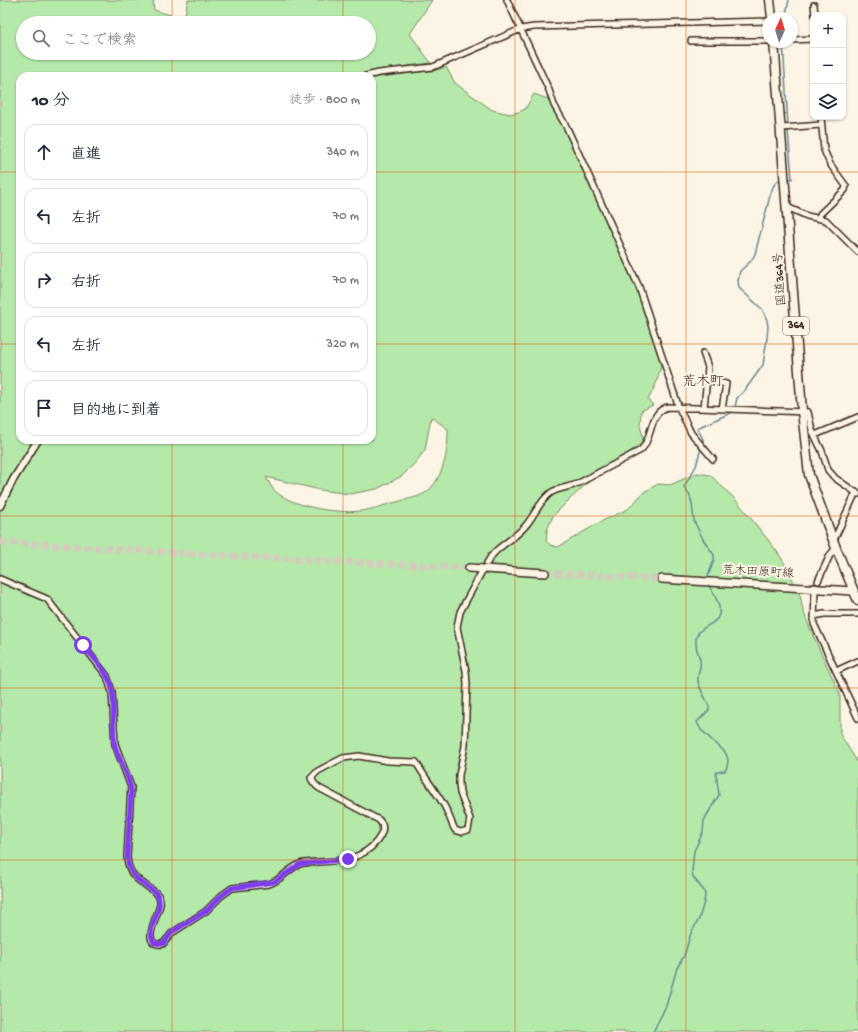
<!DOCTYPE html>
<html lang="ja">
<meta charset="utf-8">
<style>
body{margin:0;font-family:"Gochi Hand","Klee One",sans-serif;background:#f6f6f7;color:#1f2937}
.controls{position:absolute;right:12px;top:12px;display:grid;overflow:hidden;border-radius:8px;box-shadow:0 1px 3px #0004}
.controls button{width:36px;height:36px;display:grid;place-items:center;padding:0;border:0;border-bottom:1px solid #e0e1e3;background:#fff;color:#1f2937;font:20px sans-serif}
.compass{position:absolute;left:762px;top:12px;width:36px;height:36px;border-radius:50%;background:#fff;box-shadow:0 1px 3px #0004;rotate:4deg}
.stop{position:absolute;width:12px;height:12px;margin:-9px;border:3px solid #7c3aed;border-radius:50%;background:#fff}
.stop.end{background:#7c3aed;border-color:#fff;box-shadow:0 1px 4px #0008}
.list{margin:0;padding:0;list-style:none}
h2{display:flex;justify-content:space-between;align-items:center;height:52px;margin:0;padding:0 16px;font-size:17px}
h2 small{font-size:13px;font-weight:400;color:#747a83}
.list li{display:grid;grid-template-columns:26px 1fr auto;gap:12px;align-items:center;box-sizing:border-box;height:56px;margin:0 8px 8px;padding:0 8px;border:1px solid #e0e1e3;border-radius:12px}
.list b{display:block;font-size:15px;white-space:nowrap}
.list em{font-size:13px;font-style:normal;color:#747a83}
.icon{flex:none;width:22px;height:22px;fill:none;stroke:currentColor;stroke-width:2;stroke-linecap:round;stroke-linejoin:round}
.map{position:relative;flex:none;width:858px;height:1032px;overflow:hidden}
.search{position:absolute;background:#fff;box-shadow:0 1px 3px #0004;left:16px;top:16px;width:360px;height:44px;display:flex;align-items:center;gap:10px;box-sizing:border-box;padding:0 14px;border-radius:22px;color:#747a83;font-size:15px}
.panel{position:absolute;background:#fff;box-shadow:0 1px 3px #0004;left:16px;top:72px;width:360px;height:372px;border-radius:12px}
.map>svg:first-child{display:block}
.green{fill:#b4e9aa;stroke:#788a64;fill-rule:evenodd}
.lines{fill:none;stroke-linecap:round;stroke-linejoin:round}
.stream{stroke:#658894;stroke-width:1.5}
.secondary-tunnel{stroke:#d5ccbd;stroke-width:7;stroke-dasharray:7 3.5;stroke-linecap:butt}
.minor-casing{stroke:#3b2a1e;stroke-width:8}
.tertiary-casing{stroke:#3b2a1e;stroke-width:9}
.secondary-casing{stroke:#3b2a1e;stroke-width:10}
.trunk-casing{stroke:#3b2a1e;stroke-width:11}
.minor{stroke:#fcf5e5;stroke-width:5}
.tertiary{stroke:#fcf5e5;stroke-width:6}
.secondary{stroke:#fcf5e5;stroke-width:7}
.trunk{stroke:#fcf5e5;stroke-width:8}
.route{stroke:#7c3aed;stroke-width:5}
.grid{fill:none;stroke:#e8590c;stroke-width:1;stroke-opacity:0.55}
.labels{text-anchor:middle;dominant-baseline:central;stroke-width:4;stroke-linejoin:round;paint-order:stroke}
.shield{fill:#fcf5e5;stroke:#75675a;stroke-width:1}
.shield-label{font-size:11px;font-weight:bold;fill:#3b2a1e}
.street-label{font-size:12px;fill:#3b2a1e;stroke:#fcf5e5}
.quarter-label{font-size:14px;fill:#3b2a1e;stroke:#fcf5e5}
</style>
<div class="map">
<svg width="858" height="1032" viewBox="0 0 858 1032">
<rect width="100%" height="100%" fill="#fcf5e5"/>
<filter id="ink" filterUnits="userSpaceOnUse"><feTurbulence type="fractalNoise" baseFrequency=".025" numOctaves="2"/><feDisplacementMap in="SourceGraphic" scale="8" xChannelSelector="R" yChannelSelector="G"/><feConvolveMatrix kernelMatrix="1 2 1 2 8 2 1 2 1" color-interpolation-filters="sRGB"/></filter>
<g filter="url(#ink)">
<path class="green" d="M0,0H155L153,2L154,10L184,19L188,0H432L410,34L431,63L385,69L353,76H20V440H372V78L436,70L446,67L455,83L492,110L510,114L519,112L525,109L534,94L548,99L570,138L575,153L582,164L632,277L662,362L656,384L648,400L653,405L641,411L640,425L644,442L595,476L568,501L553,516L547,530L546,541L550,545L558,547L565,543L600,522L628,509L644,492L658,484L670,485L697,473L710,475L736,500L757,526L776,550L787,567L800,595L803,610L811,631L840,694V734L858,763V1032H0ZM23,23H369V53H23ZM431,417L448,429C448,449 445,473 430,489C421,498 409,498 397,502C387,504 377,508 367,510C343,515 295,508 276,492C272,489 269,482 266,477L320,490L350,494L377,489L402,476L415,463L425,450Z"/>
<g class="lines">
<path class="stream" d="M785,18L789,0
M783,42L788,126
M788,130L792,179H789
M735,407L737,398L745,390L763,365L767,338L768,327L767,320L762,309L739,288L738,281L740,271L751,261L755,254L771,192L774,185L779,180
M708,579V576L714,560V555L703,539L694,521L692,504L690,496L684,487L696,466L701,448L703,443V439L697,428L735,411
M653,1032L666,1006L677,968L684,956L691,933L699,919L704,902L705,895L704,891L693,877L692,871L694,851L703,832L704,820L719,795L716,774L717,772L725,771C729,765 729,757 724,751L701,730L697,722L709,710V707C706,698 700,690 698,681C697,674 702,667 700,660C698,652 695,648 696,639C699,622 723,627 719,607C718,599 712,593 709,585"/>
<path class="secondary-tunnel" d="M0,542L228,556L469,568
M545,573L662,579"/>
<g class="minor-casing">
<path id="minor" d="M507,0L549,90L554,105L567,128L588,174L639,287L679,408L691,433L713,459
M814,5L815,15
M792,40L813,39
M691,41H768
M366,76L379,73L433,67L521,29L534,27L768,21
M782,128L821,125
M787,207L807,216L826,220L858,252
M819,218L820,214L845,190L846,186L830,164L824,150L821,117
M703,353L708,367L704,408
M707,380L726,384L722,409
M815,435L858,417
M833,542L856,492
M487,563C495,546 515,540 527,524C535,514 541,499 552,492C559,488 571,487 579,483L641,450C654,437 648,412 668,407L808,412L812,430L822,451L828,470L835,478L858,494
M0,579L47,599L107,676L112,692L115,744L131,787L127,857C129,879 140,880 156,893C159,896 161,900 160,905C158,915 139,947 163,944L172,933L206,911L221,896L232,888L269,884C281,880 288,869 300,864C306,862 313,863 318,862C341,861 362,860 377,841C381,835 384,831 382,824L379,820L319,788C315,785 313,783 311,778L318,771L335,762L343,758L359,756L388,761L416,762C423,775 432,786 440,799C447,808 450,820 455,830L461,832L468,830L470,819L460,793L459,784V775L465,746L467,684L466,671L457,627L460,612L481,573
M818,581L830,555L836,548
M815,587L814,624L858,718
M814,616L824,614H858
M836,671L858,661"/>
</g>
<g class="tertiary-casing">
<path id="tertiary" d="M0,506L13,480L38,440"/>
</g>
<g class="secondary-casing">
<path id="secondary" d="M469,568L545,573
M662,579L853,591"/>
</g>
<g class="trunk-casing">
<path id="trunk" d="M770,0L772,18
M774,42L802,411L809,475L836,548L858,601"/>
</g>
<use href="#minor" class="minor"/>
<use href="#tertiary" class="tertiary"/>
<use href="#secondary" class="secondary"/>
<use href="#trunk" class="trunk"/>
</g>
</g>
<g class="lines" filter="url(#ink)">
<path class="route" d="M83,645C92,657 106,669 111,685C116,704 111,726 115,746C119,761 130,775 131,792L127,856C129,879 140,880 156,893C168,910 143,925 154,943L163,944L172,932L206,911L221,896L232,888L274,882L300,864L348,859"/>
</g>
<path class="grid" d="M172,0V23M343,0V23M515,0V1032M686,0V1032M172,53V76M343,53V76M0,172H20M372,172H858M0,344H20M372,344H858M172,440V1032M343,440V1032M0,516H858M0,688H858M0,860H858"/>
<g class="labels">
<rect class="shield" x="783" y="317" width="26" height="18" rx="3"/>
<g class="shield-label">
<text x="796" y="326">364</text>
</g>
<g class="street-label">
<text transform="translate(781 279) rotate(-94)">国道364号</text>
<text transform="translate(758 573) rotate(3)">荒木田原町線</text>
</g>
<g class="quarter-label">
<text x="703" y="382">荒木町</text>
</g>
</g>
</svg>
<div class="controls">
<button>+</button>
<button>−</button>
<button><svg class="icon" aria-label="layers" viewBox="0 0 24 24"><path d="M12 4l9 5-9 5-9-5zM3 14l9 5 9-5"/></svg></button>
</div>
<svg class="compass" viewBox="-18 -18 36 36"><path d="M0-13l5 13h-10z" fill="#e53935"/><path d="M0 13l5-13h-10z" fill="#747a83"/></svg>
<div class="stop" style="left:83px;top:645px"></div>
<div class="stop end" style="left:348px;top:859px"></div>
<div class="search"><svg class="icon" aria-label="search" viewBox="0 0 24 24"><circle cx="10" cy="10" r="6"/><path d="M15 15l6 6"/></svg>ここで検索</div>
<section class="panel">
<h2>10 分<small>徒歩 · 800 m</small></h2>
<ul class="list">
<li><svg class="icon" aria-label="ahead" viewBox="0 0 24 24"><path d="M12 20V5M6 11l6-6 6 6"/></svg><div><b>直進</b></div><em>340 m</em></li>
<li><svg class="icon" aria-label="left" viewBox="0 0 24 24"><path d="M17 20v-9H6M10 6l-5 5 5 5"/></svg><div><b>左折</b></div><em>70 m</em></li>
<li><svg class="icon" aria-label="right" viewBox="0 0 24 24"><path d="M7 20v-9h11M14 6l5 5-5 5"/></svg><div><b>右折</b></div><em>70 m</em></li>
<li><svg class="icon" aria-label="left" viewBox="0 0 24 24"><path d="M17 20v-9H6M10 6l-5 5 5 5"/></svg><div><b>左折</b></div><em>320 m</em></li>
<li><svg class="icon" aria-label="arrive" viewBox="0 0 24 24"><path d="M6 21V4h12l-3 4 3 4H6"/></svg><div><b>目的地に到着</b></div></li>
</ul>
</section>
</div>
